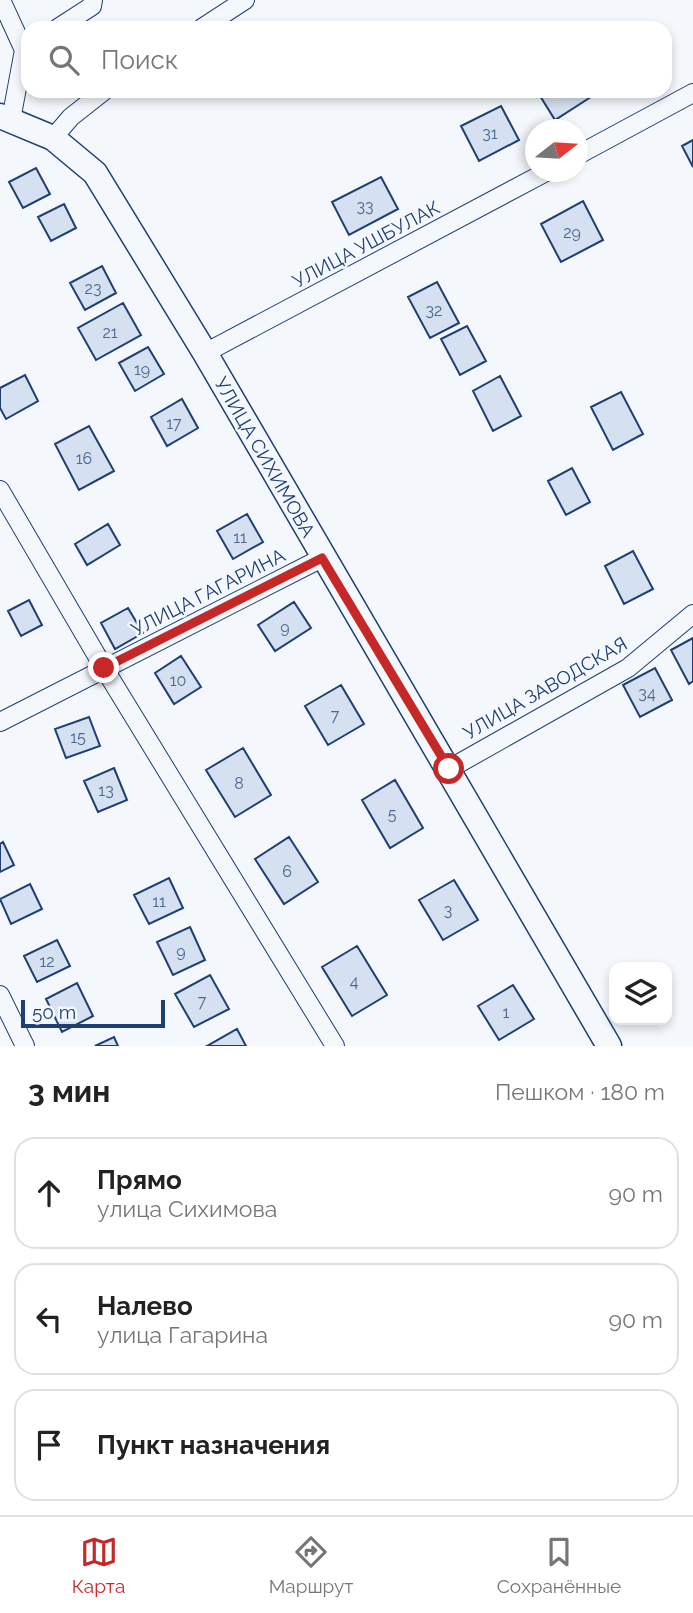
<!DOCTYPE html>
<html lang="ru">
<meta charset="utf-8">
<style>
body{margin:0;font-family:Raleway,sans-serif;background:#f2f2f2;color:#222}
.controls{position:absolute;right:21px;bottom:21px;display:grid;overflow:hidden;border-radius:14px;box-shadow:0 4px 10px #0003}
.controls button{width:63px;height:63px;display:grid;place-items:center;padding:0;border:0;border-bottom:2px solid #e0e0e0;background:#fff;color:#222;font:35px sans-serif}
.compass{position:absolute;left:525px;top:119px;width:63px;height:63px;border-radius:50%;background:#fff;box-shadow:0 4px 10px #0003;rotate:73deg}
.scale{position:absolute;left:21px;bottom:18px;width:144px;box-sizing:border-box;padding-left:7px;border:4px solid #1d3f73;border-top:0;font-size:19px;line-height:24px;white-space:nowrap;color:#1d3f73;-webkit-text-stroke:5px #f4f7fb;paint-order:stroke}
.stop{position:absolute;width:21px;height:21px;margin:-16px;border:5px solid #c62828;border-radius:50%;background:#fff}
.stop.end{background:#c62828;border-color:#fff;box-shadow:0 2px 7px #0008}
.list{margin:0;padding:0;list-style:none}
h2{display:flex;justify-content:space-between;align-items:center;height:91px;margin:0;padding:0 28px;font-size:30px}
h2 small{font-size:23px;font-weight:400;color:#767676}
.list li{display:grid;grid-template-columns:46px 1fr auto;gap:21px;align-items:center;box-sizing:border-box;height:112px;margin:0 14px 14px;padding:0 14px;border:2px solid #e0e0e0;border-radius:21px}
.list b{display:block;font-size:26px;white-space:nowrap}
.list p{margin:0;font-size:23px;white-space:nowrap;color:#767676}
.list em{font-size:23px;font-style:normal;color:#767676}
.icon{flex:none;width:38px;height:38px;fill:none;stroke:currentColor;stroke-width:2;stroke-linecap:round;stroke-linejoin:round}
.map{position:relative;flex:none;width:693px;height:1046px;overflow:hidden}
.search{position:absolute;background:#fff;box-shadow:0 4px 10px #0003;left:21px;right:21px;top:21px;height:77px;display:flex;align-items:center;gap:18px;box-sizing:border-box;padding:0 24px;border-radius:21px;color:#767676;font-size:26px}
.sheet{height:469px;background:#fff}
nav{display:flex;justify-content:space-around;align-items:center;box-sizing:border-box;height:98px;border-top:2px solid #e0e0e0;background:#fff;font-size:19px;color:#767676}
nav a{display:grid;justify-items:center;gap:4px}
nav .on{color:#c62828}
.map>svg:first-child{display:block}
.building{fill:#d5e0f0;stroke:#1d3f73;stroke-width:2}
.lines{fill:none;stroke-linecap:round;stroke-linejoin:round}
.street-casing{stroke:#1d3f73;stroke-width:20}
.secondary-casing{stroke:#1d3f73;stroke-width:27}
.street{stroke:#f4f7fb;stroke-width:18}
.secondary{stroke:#f4f7fb;stroke-width:24}
.route{stroke:#c62828;stroke-width:9}
.labels{text-anchor:middle;dominant-baseline:central;stroke-width:5;stroke-linejoin:round;paint-order:stroke}
.number-label{font-size:16px;fill:#4b6792}
.street-label{font-size:19px;fill:#1d3f73;stroke:#f4f7fb}
</style>
<div class="map">
<svg width="693" height="1046" viewBox="0 0 693 1046">
<rect width="100%" height="100%" fill="#f4f7fb"/>
<path class="building" d="M537,91H592L594,95L555,120Z
M501,106L519,140L479,161L461,126Z
M693,140V167L682,146Z
M36,168L50,194L23,208L9,182Z
M381,177L398,209L349,235L332,202Z
M583,201L603,240L561,262L541,224Z
M64,204L76,228L51,241L38,217Z
M102,266L116,293L85,310L70,283Z
M437,282L459,323L430,338L408,297Z
M123,303L141,335L96,360L78,328Z
M467,326L486,361L460,375L441,339Z
M148,347L164,374L135,391L119,363Z
M25,375L38,401L6,419L0,408V388Z
M500,376L521,416L493,431L473,391Z
M621,392L643,434L613,450L591,407Z
M182,399L198,428L167,446L151,417Z
M89,426L114,471L79,490L55,444Z
M572,468L590,502L566,515L548,481Z
M247,514L263,542L233,559L217,531Z
M108,524L120,545L87,565L75,544Z
M633,551L653,589L624,604L605,566Z
M29,600L42,625L21,636L8,611Z
M294,602L311,628L275,651L258,625Z
M128,608L143,633L115,649L101,623Z
M693,638V681L689,684L671,650Z
M181,656L201,687L174,704L155,673Z
M655,668L672,700L640,717L623,685Z
M341,685L364,724L328,745L305,706Z
M89,717L100,746L66,758L55,729Z
M243,748L271,795L235,817L206,770Z
M114,768L127,800L98,812L84,781Z
M395,780L423,828L390,848L362,800Z
M289,837L318,882L284,904L255,859Z
M3,842L14,865L0,872V844Z
M169,878L183,908L149,924L134,895Z
M454,880L478,920L443,940L419,900Z
M30,884L42,909L11,924L0,899Z
M190,927L205,960L173,975L157,942Z
M57,940L70,966L37,982L24,956Z
M357,946L387,995L352,1016L322,967Z
M210,975L229,1009L194,1027L175,994Z
M77,983L93,1016L62,1032L46,999Z
M513,985L534,1019L499,1040L478,1006Z
M237,1029L246,1046H207Z
M114,1037L118,1046H95Z"/>
<g class="lines">
<g class="street-casing">
<path id="street" d="M1,0L24,50L11,120
M58,28L92,6L93,0
M202,28L245,0
M53,138L71,117L104,91
M578,155L693,93
M205,353L546,172
M0,490L104,668L335,1046
M0,722L322,558
M449,769L628,668L693,614
M0,995L25,1046"/>
</g>
<g class="secondary-casing">
<path id="secondary" d="M0,116L53,138L95,173L205,353L609,1046"/>
</g>
<use href="#street" class="street"/>
<use href="#secondary" class="secondary"/>
</g>
<g class="lines">
<path class="route" d="M104,668L322,558L449,769"/>
</g>
<g class="labels">
<g class="number-label">
<text x="490" y="133">31</text>
<text x="365" y="206">33</text>
<text x="572" y="232">29</text>
<text x="93" y="288">23</text>
<text x="434" y="310">32</text>
<text x="110" y="332">21</text>
<text x="142" y="369">19</text>
<text x="174" y="423">17</text>
<text x="84" y="458">16</text>
<text x="240" y="537">11</text>
<text x="285" y="627">9</text>
<text x="178" y="680">10</text>
<text x="647" y="693">34</text>
<text x="335" y="715">7</text>
<text x="78" y="737">15</text>
<text x="239" y="783">8</text>
<text x="106" y="790">13</text>
<text x="392" y="814">5</text>
<text x="287" y="871">6</text>
<text x="159" y="901">11</text>
<text x="448" y="910">3</text>
<text x="181" y="951">9</text>
<text x="47" y="961">12</text>
<text x="354" y="981">4</text>
<text x="202" y="1001">7</text>
<text x="506" y="1012">1</text>
</g>
<g class="street-label">
<text transform="translate(366 244) rotate(-28)">УЛИЦА УШБУЛАК</text>
<text transform="translate(265 457) rotate(60)">УЛИЦА СИХИМОВА</text>
<text transform="translate(208 592) rotate(-27)">УЛИЦА ГАГАРИНА</text>
<text transform="translate(545 688) rotate(-30)">УЛИЦА ЗАВОДСКАЯ</text>
</g>
</g>
</svg>
<div class="controls">
<button><svg class="icon" aria-label="layers" viewBox="0 0 24 24"><path d="M12 4l9 5-9 5-9-5zM3 14l9 5 9-5"/></svg></button>
</div>
<svg class="compass" viewBox="-18 -18 36 36"><path d="M0-13l5 13h-10z" fill="#e53935"/><path d="M0 13l5-13h-10z" fill="#767676"/></svg>
<div class="scale">50 m</div>
<div class="stop" style="left:449px;top:769px"></div>
<div class="stop end" style="left:104px;top:668px"></div>
<div class="search"><svg class="icon" aria-label="search" viewBox="0 0 24 24"><circle cx="10" cy="10" r="6"/><path d="M15 15l6 6"/></svg>Поиск</div>
</div>
<section class="sheet">
<h2>3 мин<small>Пешком · 180 m</small></h2>
<ul class="list">
<li><svg class="icon" aria-label="ahead" viewBox="0 0 24 24"><path d="M12 20V5M6 11l6-6 6 6"/></svg><div><b>Прямо</b><p>улица Сихимова</p></div><em>90 m</em></li>
<li><svg class="icon" aria-label="left" viewBox="0 0 24 24"><path d="M17 20v-9H6M10 6l-5 5 5 5"/></svg><div><b>Налево</b><p>улица Гагарина</p></div><em>90 m</em></li>
<li><svg class="icon" aria-label="arrive" viewBox="0 0 24 24"><path d="M6 21V4h12l-3 4 3 4H6"/></svg><div><b>Пункт назначения</b></div></li>
</ul>
</section>
<nav>
<a class="on"><svg class="icon" aria-label="map" viewBox="0 0 24 24"><path d="M3 6l6-2 6 2 6-2v14l-6 2-6-2-6 2zM9 4v14M15 6v14"/></svg>Карта</a>
<a><svg class="icon" aria-label="directions" viewBox="0 0 24 24"><path d="M12 3l9 9-9 9-9-9zM9 14v-3h6M13 9l2 2-2 2"/></svg>Маршрут</a>
<a><svg class="icon" aria-label="saved" viewBox="0 0 24 24"><path d="M7 4h10v16l-5-4-5 4z"/></svg>Сохранённые</a>
</nav>
